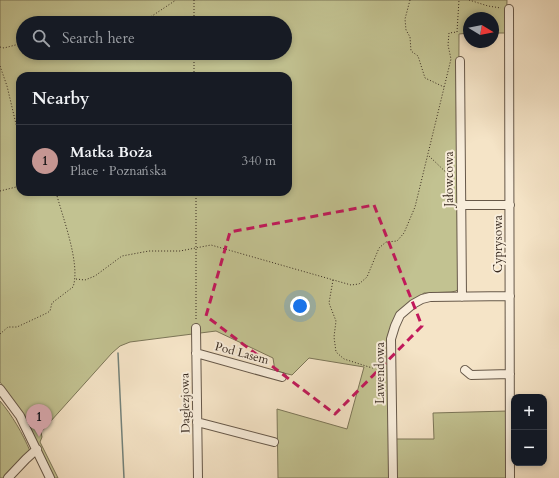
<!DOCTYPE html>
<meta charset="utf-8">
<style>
body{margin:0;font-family:Cardo,serif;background:#20242c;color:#f1f3f6}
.controls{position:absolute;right:12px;bottom:12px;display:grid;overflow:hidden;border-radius:8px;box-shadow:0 2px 6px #0003}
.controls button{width:36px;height:36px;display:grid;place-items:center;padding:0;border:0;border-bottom:1px solid #363941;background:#171b24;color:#f1f3f6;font:20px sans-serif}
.compass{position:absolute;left:463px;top:12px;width:36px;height:36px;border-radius:50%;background:#171b24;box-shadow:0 2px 6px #0003;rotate:100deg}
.you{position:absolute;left:300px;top:306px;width:14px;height:14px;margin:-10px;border:3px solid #fff;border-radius:50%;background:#1a73e8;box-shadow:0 0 0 6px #1a73e833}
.badge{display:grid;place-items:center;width:26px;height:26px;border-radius:50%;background:#c59692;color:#111;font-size:13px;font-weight:700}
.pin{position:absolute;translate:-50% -33px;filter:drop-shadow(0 1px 2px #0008)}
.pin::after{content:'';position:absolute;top:21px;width:14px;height:12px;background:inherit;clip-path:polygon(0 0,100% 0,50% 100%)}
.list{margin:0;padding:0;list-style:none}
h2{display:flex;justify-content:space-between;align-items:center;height:52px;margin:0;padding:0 16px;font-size:17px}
h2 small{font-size:13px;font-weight:400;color:#9ea1a6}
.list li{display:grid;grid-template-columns:26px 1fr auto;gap:12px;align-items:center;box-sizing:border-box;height:72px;padding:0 16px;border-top:1px solid #363941}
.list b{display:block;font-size:15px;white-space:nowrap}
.list p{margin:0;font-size:13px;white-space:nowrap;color:#9ea1a6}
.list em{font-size:13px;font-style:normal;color:#9ea1a6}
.icon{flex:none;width:22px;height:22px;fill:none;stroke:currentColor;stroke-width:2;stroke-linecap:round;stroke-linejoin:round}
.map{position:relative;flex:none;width:559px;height:478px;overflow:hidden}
.search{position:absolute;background:#171b24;box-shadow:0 2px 6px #0003;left:16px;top:16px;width:276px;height:44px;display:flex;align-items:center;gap:10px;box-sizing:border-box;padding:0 14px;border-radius:22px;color:#9ea1a6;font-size:15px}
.panel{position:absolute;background:#171b24;box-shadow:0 2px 6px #0003;left:16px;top:72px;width:276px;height:124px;border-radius:12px}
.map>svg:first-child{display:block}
.green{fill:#c2c291;stroke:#7c7658;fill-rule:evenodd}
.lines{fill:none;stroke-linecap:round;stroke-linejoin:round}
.stream{stroke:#74827a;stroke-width:1.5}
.minor-casing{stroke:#665849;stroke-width:10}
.path{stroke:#37291f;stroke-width:1;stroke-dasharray:1 2;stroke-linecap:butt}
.minor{stroke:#f8eddb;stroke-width:8}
.marked{fill:none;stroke:#c2185b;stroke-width:3;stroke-dasharray:8 5;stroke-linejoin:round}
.labels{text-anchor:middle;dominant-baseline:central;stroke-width:4;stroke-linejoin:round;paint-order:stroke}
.street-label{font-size:12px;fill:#37291f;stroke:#f8eddb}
</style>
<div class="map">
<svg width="559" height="478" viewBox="0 0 559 478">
<rect width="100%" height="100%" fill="#f5e4c7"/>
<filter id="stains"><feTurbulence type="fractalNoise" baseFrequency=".005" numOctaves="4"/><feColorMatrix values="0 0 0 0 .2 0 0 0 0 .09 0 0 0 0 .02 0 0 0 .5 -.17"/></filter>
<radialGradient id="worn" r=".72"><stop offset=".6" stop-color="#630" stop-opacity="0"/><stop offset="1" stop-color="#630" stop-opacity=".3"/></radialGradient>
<path class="green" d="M0,0H507L506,33H493V18H469V33L459,34L458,289L456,291L451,292L424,293L398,311L390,329L388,347L389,439H434L433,413L508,411V478H278L277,409L347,429L364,367L309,358L292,375L275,371L273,358L216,331L130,342L120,346L112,353L41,432L42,437L40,442L58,478H54L24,416L0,382ZM23,23H285V53H23ZM20,76H288V192H20Z
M0,401C12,415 23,434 30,451L5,478H0Z"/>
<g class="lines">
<path class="stream" d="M118,353L124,478"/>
<g class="minor-casing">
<path id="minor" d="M509,9L510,478
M460,61L462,297
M461,205H510
M196,328L198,478
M196,353L282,377
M465,370L471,375L510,374
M0,389L20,416L50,478
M197,422L274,442
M8,478L26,459L37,449
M393,478L391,339L395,326L400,315L413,304L422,299L430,297L510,296"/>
</g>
<path class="path" d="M194,0V23
M410,0L405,19L406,30L410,37L411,51L418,56L425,78L444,87
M469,0L488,6L501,8
M128,23L149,18L176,0
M0,47L4,48L23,43
M194,53V76
M0,66L7,86L20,141
M429,156L454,180
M0,191L20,186
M196,192V321
M76,279L85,280L95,276L122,256L149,251H180L211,245L351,285L359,284L367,277L379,248L386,242L397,241L404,233L415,207L451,59L448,45L449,33L457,32L459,0
M333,280L329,303L336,321L334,337L336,352L344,359L369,367L373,368L384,362
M0,334L8,327H17L47,313L50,311L52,303L73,287C81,264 62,216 56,192"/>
<use href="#minor" class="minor"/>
</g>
<path class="marked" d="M374,205L422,326L335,414L206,316L230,232Z"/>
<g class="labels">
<g class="street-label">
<text transform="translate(449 179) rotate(-90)">Jałowcowa</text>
<text transform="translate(498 244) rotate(-90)">Cyprysowa</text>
<text transform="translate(242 353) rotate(15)">Pod Lasem</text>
<text transform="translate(380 373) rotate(-90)">Lawendowa</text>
<text transform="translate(185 403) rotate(-91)">Daglezjowa</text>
</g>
</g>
<rect width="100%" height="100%" filter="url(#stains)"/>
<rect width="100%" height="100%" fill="url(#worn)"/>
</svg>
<div class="controls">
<button>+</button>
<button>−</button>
</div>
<svg class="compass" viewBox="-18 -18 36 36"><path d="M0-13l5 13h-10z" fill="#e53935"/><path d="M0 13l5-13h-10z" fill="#9ea1a6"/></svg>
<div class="you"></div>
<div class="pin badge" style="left:39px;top:437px">1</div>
<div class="search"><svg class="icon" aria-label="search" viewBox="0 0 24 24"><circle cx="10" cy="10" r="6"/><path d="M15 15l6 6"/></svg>Search here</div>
<section class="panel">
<h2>Nearby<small></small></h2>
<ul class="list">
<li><span class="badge">1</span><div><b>Matka Boża</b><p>Place · Poznańska</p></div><em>340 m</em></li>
</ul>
</section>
</div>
